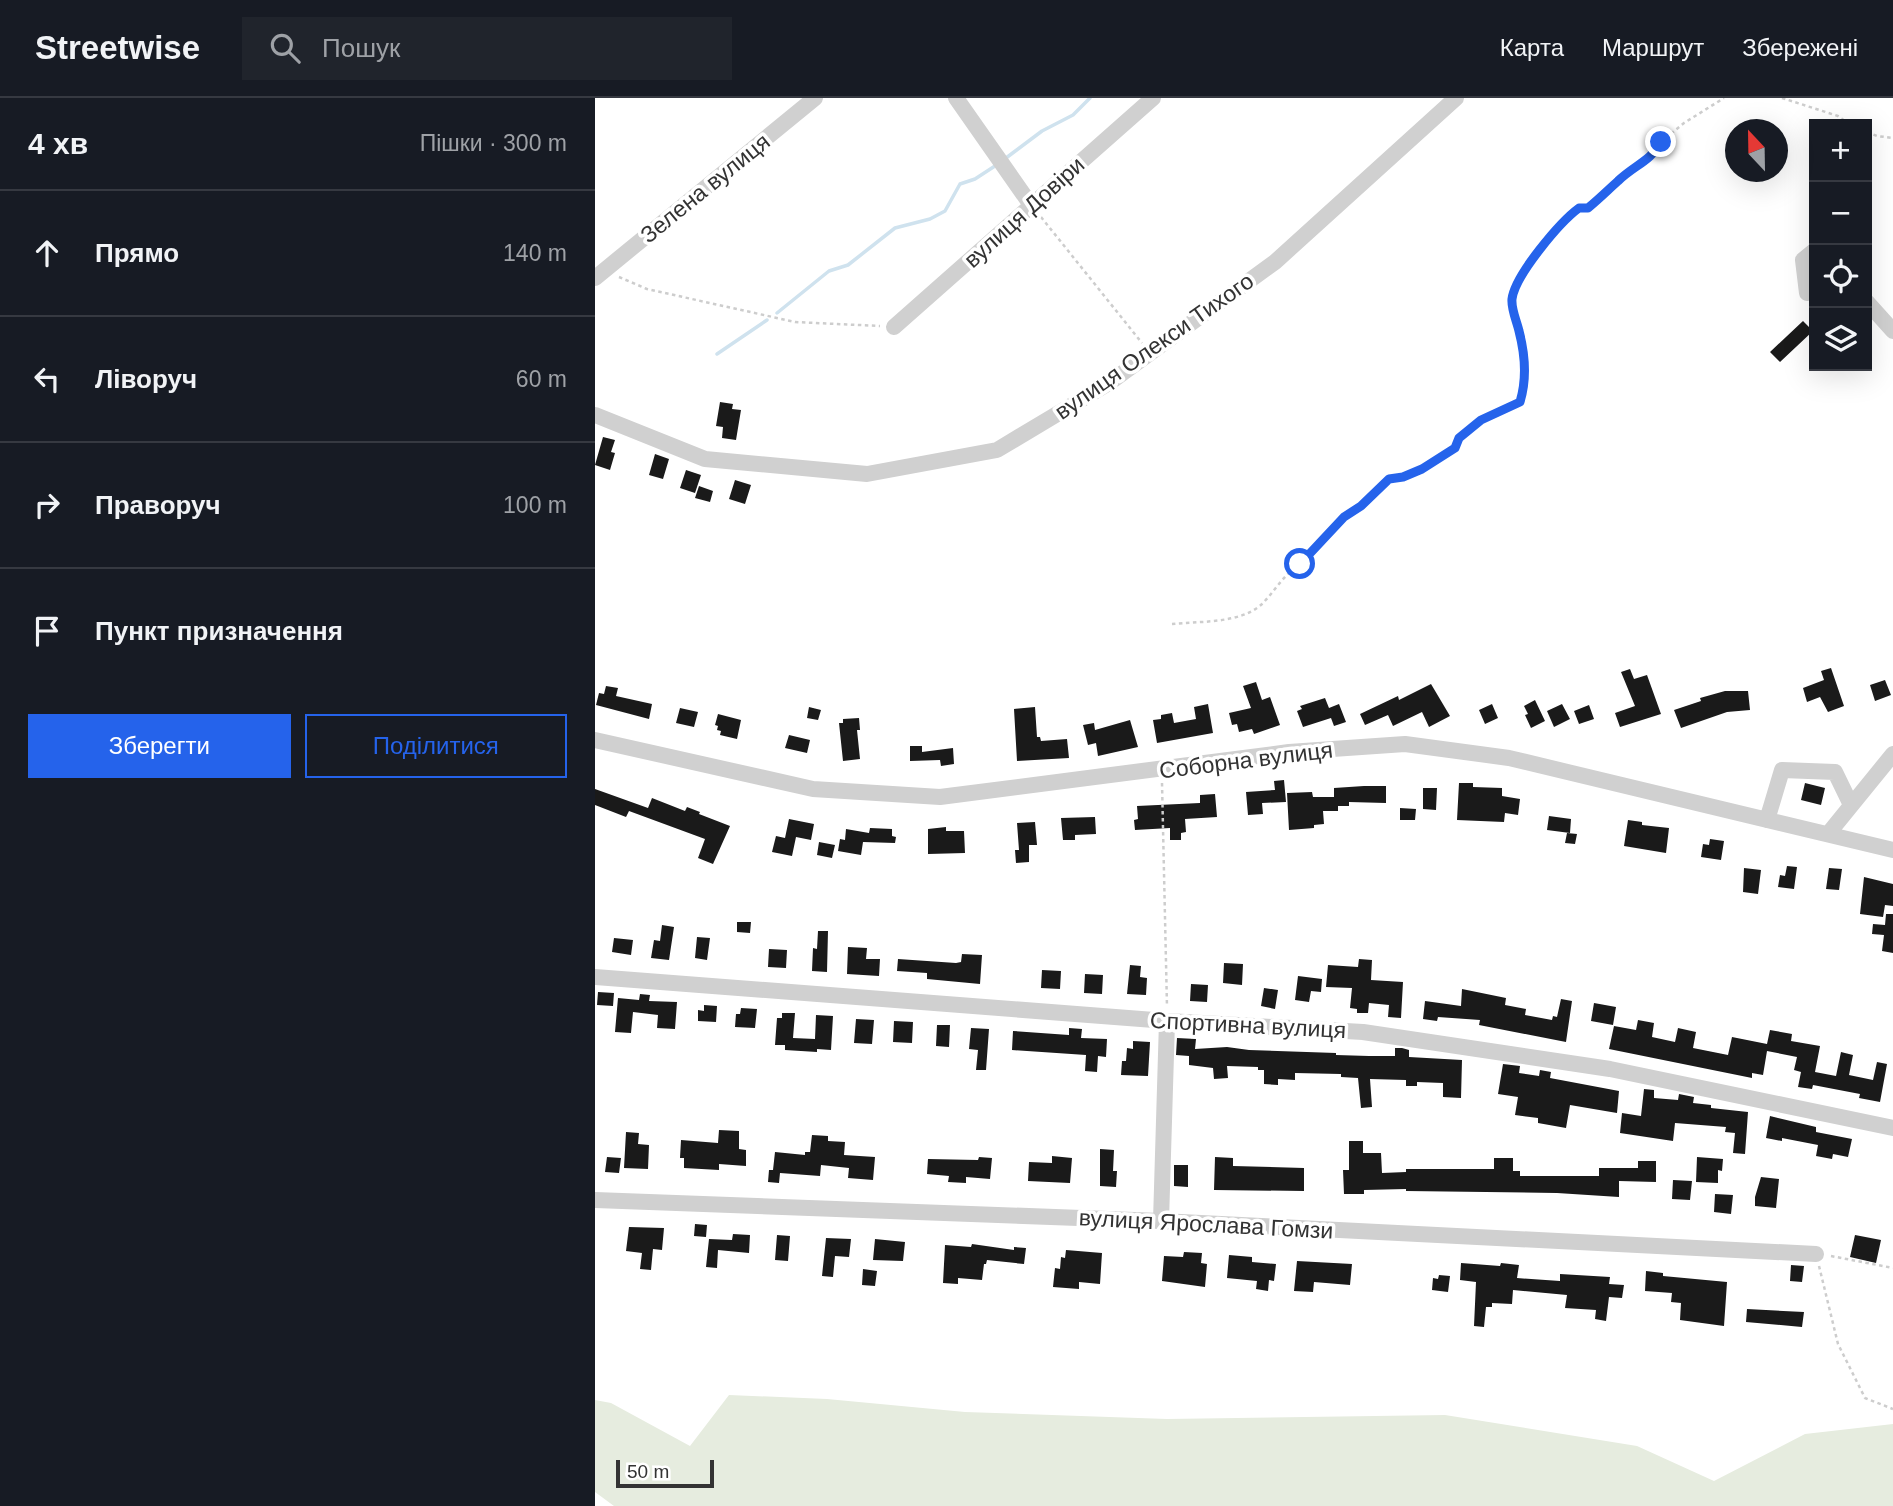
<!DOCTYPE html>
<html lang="uk">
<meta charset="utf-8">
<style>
body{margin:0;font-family:Arial,sans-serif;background:#20242c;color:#f1f3f6}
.controls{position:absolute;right:21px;top:21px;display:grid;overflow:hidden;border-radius:0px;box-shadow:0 7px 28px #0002}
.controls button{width:63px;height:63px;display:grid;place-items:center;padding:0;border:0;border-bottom:2px solid #363941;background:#171b24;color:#f1f3f6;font:35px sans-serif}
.compass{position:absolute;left:1130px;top:21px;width:63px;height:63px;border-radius:50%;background:#171b24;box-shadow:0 7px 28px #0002;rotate:338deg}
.scale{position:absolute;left:21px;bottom:18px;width:98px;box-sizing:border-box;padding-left:7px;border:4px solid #333;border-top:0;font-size:19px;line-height:24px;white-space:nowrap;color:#333;-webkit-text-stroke:5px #fff;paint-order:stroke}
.stop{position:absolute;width:21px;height:21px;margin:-16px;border:5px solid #2563eb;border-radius:50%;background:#fff}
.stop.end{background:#2563eb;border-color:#fff;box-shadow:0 2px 7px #0008}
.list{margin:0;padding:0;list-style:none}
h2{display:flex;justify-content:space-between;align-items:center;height:91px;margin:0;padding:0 28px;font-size:30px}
h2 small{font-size:23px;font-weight:400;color:#9ea1a6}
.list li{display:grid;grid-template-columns:46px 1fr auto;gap:21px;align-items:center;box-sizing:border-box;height:126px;padding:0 28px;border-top:2px solid #363941}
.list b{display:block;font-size:26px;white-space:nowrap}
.list em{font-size:23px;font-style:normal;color:#9ea1a6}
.actions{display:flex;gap:14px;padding:21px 28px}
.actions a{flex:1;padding:16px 0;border:2px solid #2563eb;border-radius:0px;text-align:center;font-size:24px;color:#2563eb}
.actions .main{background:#2563eb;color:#fff}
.icon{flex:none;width:38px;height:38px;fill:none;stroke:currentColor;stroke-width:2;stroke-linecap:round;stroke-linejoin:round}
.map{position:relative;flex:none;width:1298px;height:1408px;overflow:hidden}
header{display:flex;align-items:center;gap:42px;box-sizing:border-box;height:98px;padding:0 35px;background:#171b24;border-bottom:2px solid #363941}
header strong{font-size:33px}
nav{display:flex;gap:38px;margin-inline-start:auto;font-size:24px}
.search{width:490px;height:63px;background:#20242c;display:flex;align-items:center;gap:18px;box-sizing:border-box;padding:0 24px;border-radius:0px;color:#9ea1a6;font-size:26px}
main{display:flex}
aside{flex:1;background:#171b24}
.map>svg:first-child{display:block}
.green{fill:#e6ecdf}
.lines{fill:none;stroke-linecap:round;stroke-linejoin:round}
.stream{stroke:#cfe2ee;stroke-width:3.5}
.building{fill:#1a1a1a}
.path{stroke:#cdcdcd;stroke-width:2.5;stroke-dasharray:3.5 3.5;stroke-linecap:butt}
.minor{stroke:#d0d0d0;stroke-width:16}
.route{stroke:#2563eb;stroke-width:9}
.labels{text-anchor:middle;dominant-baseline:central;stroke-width:7;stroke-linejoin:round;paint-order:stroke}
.street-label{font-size:23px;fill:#333;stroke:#fff}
</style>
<header>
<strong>Streetwise</strong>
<div class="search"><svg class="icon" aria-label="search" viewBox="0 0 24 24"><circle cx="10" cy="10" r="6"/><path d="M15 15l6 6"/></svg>Пошук</div>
<nav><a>Карта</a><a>Маршрут</a><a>Збережені</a></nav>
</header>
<main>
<aside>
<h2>4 хв<small>Пішки · 300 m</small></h2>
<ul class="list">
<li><svg class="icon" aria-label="ahead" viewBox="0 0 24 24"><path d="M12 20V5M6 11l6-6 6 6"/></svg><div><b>Прямо</b></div><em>140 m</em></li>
<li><svg class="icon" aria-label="left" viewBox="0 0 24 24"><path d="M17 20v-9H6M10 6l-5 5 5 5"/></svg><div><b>Ліворуч</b></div><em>60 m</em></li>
<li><svg class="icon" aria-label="right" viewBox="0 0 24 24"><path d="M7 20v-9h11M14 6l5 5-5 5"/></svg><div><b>Праворуч</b></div><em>100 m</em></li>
<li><svg class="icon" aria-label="arrive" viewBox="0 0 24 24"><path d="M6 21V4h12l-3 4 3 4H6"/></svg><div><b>Пункт призначення</b></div></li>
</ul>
<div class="actions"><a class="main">Зберегти</a><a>Поділитися</a></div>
</aside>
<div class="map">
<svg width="1298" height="1408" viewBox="0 0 1298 1408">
<rect width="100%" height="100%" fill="#fff"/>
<path class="green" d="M134,1297L232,1301L370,1314L572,1321L850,1317L1042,1348L1119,1383L1210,1336L1298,1326V1408H19L0,1394V1302L16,1305L95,1348Z"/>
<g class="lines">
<path class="stream" d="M411,60L447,33L478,17L495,0
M182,215L234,173L253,167L300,130L335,121L350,113L365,86L380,81L403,66
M122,256L172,222"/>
</g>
<path class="building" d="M1208,223L1218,233L1185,264L1175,254Z
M125,304L138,306L137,311L146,312L141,342L127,340L128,329L121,328Z
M8,339L20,342L16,354L20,355L15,372L0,367Z
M60,356L74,361L68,381L54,377Z
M91,372L106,377L100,395L85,390Z
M140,382L156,387L150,406L134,401Z
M104,388L118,393L115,404L100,400Z
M1236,570L1249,608L1233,614L1225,599L1212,604L1208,590L1229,582L1226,573Z
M1035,571L1039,581L1052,577L1066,616L1025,629L1020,615L1040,608L1026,574Z
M1290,582L1296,597L1280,603L1275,587Z
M661,584L667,602L675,599L685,627L659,636L657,631L644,634L642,626L637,627L634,615L656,610L648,588Z
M836,586L855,618L834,629L827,614L798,628L793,617L770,627L765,616L803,598L804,602Z
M11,588L23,590L21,598L57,606L54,621L1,607L4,595L9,596Z
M1130,593H1153L1155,612L1132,614L1086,630L1079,612L1106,603L1105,600Z
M730,600L734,610L744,606L751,624L739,628L736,620L708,629L702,613L707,611L705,608Z
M940,602L950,623L936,630L930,617L933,616L929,608Z
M613,606L618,635L562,645L558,622L566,621V617L577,615L579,625L601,621L599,609Z
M897,606L903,620L890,626L884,612Z
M967,606L975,621L959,629L952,613Z
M994,607L999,621L984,626L979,613Z
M214,609L226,612L223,622L212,620Z
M440,609L442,639H445L446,643L472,641L474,660L422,663L419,611Z
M85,610L103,614L99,629L81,625Z
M123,616L146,622L142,641L125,637L126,633L122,632L123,628L120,627Z
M264,620L265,632H262L265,661L248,663L244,625H248V621Z
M535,622L543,649L503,658L501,645L493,647L488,627L499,625L500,632Z
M194,637L215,642L212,655L190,650Z
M315,648H327V654L358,650L359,666L346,668L345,662L315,663Z
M689,682L691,704L667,705L668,716L653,717L651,694L680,692L679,683Z
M864,685H878V689L907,690V698L925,701L923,717L910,715L909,724L862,722Z
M1210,685L1230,690L1226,707L1206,702Z
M769,688H791V705L754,704V708H743V713H728L729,726L719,727V730L694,732L692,695L717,694L718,699H739V690Z
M828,690H842L841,712L828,711Z
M0,691L53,710L57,700L90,713L92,709L105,714L104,716L135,728L118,766L103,760L110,741L34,713L31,719L0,707Z
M620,696L622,719L590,721L591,734L586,735V742H575V730L540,732L539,722L543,721L542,708L605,705V697Z
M805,710L821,711L820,722H805Z
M954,718L976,721L975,735L952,732Z
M500,719L501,736L480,737V742H468L466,720Z
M194,721L219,726L216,742L201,739L197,758L177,754L181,738L190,740Z
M1033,722L1047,724V727L1074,730L1071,755L1029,748Z
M440,724L442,747H434V764L421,765L420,752H424L422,725Z
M351,729V733H369L370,755L333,756V731Z
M275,730L297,731V738L301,739L300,745L268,744L266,757L243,753L245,741L250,742L251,731L274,735Z
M972,735L982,736L980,746L970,745Z
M1115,741L1129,743L1126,762L1106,759L1108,746L1114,747Z
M224,744L240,747L237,760L222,757Z
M1192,768L1202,769L1199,791L1183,789L1185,777L1190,778Z
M1149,770L1166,772L1163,796L1148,794Z
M1234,770L1247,771L1244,792L1231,791Z
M1269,779L1298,786V808L1290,807L1288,819L1265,816Z
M1291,816H1298V855L1287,853L1289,837L1277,836L1278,826L1290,827Z
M142,824H156L155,835L142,834Z
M67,827L79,829L74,862L56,860L59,842L65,843Z
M223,833H233L232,874L217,873L218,850L222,851Z
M102,839L115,840L112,862L100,860Z
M19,840L38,842L36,857L17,854Z
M253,849L272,850L271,861H285L284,878L252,876Z
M174,851L192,852L191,870L173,869Z
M367,856L387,857L385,886L332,881V875L302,873L303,861L361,865L366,864Z
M764,861L777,862L776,882L808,884L806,920L793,919L794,907L774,905L773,915H762V911L755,910L757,890L731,889L733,867L763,869Z
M629,865L648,866L647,887L628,885Z
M535,867L546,868L545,879L552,880L551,897L532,896Z
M447,872L466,873L465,891L446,890Z
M490,876L508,877L507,896L489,895Z
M703,878L727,881L726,894L716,893L714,904L700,902Z
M596,886L613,887L612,904L595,903Z
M669,890L683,892L680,911L666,908Z
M867,891L911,900L910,907L931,911L930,917L957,922L958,918L962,919L966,901L977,903L971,944L884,927L885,922L843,919L842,923L828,921L830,903L866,908Z
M3,894L19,895L18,908L2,907Z
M45,896L55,897L54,903L82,904L80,931L62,930L63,917L38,914L36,935L20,934L23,900L44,902Z
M999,905L1021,909L1018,927L996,923Z
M109,907L122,908L121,924L103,923V912L109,913Z
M146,910L162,911L160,930L140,929L141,916H145Z
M187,915H200L198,940L220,941L221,917L238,918L236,952L222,951V954L190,952V947H180L182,920H187Z
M261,921L279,922L277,946L259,945Z
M1043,922L1059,925L1057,939L1080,944L1083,930L1101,934L1098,950L1133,957L1137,939L1172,946L1175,932L1197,936L1196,943L1225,948L1220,974L1241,978L1246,954L1258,957L1254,977L1278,982L1282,964L1292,966L1285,1004L1264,1000L1265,996L1218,987L1217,991L1203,989L1206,974L1199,972L1202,959L1172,953L1168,977L1157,975V980L1014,951L1019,928L1041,932Z
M299,923L318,924L317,945L298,944Z
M342,927H355L354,949L341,948Z
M376,930L394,931L391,972H381L383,952L374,951Z
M474,930L487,931L486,940L512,941L511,959L503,958L502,974L490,973L491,957L417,952L418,933L474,937Z
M582,940L601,941L600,951L632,949L654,952L741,955V957L774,958H800V950H807L814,952V959L867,962L866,1000L848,999V985L822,984V988H811V982L775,981L777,1009L766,1010L763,980L746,979V976L700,975V982L683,981V987L669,986V972H663V969L632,968L633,980L619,981L618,970L594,967V958L581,957Z
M538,943L555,944L553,978L526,977L527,963H531L532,950L538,951Z
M908,966L925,968L924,975L944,978L945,972L956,974L955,980L1024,993L1022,1015L975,1007L971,1030L943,1025V1020L920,1017L923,999L903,996Z
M1049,991L1059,992V1000L1083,1002L1084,996L1099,999L1098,1005L1116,1007V1010L1153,1014L1150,1056L1138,1055L1140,1035L1130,1034L1131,1029L1080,1025L1078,1043L1025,1035L1027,1015L1046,1018Z
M1175,1018L1221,1029V1034L1257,1041L1253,1059L1238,1056L1237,1061L1221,1058L1223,1047L1187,1040V1043L1171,1040Z
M124,1032L144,1033V1051L151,1052V1068L124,1066V1072L89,1070V1060H85L86,1042L123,1045Z
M31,1034L44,1035L43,1046L54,1047L53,1071L29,1070Z
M217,1037L233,1038V1043L250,1044L249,1057L280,1059L278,1082L253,1080L254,1070L226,1067L225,1078L185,1075L184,1085L173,1084L174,1072H178L180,1054L210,1057V1054H215Z
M754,1043H768V1055H786L787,1075L811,1074V1071H899V1060H918V1073H925V1078H1004V1070H1043V1063H1061V1084L1024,1083V1099L962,1095L811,1093V1091L769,1092V1096H749L748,1072H754Z
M505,1051L519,1052L518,1073H522L521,1089L505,1088Z
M457,1058L477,1060L475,1085L433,1083L434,1064L457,1065Z
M12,1059L26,1060L24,1075L10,1074Z
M384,1059L397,1060L395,1081L371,1079V1085L353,1084L354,1078L332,1076L333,1061L383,1062Z
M620,1059L638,1060V1068L709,1070V1093L619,1092Z
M1102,1059L1128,1061L1127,1073L1123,1072V1085L1101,1084Z
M579,1067H593V1089L579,1088Z
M1166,1079L1184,1081L1181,1110L1160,1108V1099Z
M1078,1082L1097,1083L1095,1102L1077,1101Z
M1120,1096L1138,1097L1136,1116L1119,1114Z
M100,1126L112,1127L111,1139L99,1138Z
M34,1129L69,1130L67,1152L58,1151L56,1172L45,1171L47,1155L31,1153Z
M138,1136L155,1137L154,1155L123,1152L122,1170L111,1169L114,1141L137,1142Z
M182,1137L195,1138L193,1163L180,1162Z
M1260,1137L1286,1142L1281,1165L1255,1159Z
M231,1140L256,1141L254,1159L240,1158L238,1179L227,1178Z
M280,1141L310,1144L308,1163L278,1162Z
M377,1146L419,1152V1149L431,1150L429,1166L392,1162L391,1166H389L387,1182L363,1180V1186L348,1185L350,1147L376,1149Z
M471,1152L507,1155L505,1186L484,1184V1191L458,1189L460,1170L465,1171L466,1159L470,1160Z
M589,1154L607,1155L606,1165L612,1166L610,1189L567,1183L569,1158L588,1159Z
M634,1157L657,1159V1164L681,1166L679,1183L674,1182L673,1193L661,1191L662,1183L632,1180Z
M702,1163L757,1166L755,1187L719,1184L718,1194L699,1193Z
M866,1165L905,1168L906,1165L924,1167L922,1180L965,1183V1176L1015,1179L1014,1186L1029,1187L1027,1200L1014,1199L1011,1223L1000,1221L1001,1212L970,1210L972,1197L918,1192L917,1206L897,1205V1209H891L889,1229L879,1228L881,1184L865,1182Z
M1196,1167L1209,1168L1207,1184L1195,1183Z
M268,1171L282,1173L280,1188L267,1187Z
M1051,1173L1068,1175V1178L1132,1184L1129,1228L1085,1222L1086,1205L1076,1204L1077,1195L1050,1193Z
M844,1177L855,1178L853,1194L837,1192L838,1180L843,1181Z
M1152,1211L1209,1214L1207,1229L1151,1224Z"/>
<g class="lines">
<path class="path" d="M1187,0L1243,18L1254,26
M1272,34L1282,38L1298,40
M446,119L547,245
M24,179L52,191L200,224L285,228
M577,526C605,523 645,526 667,506C680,493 689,476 705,466L749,419L767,408L794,381L809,379L827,371L860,350L864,340L886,322L925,304C932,281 930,256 924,233C922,224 916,211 917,201C920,177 965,124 984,110H993L1018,90L1023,82L1050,64L1061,53L1066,44L1089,25L1129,0
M567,685L572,909
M1236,1158L1298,1170
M1224,1168L1243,1246L1270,1300L1298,1311"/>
<path class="minor" d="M361,0L436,107
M0,180L220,0
M1212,195L1208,162L1219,153
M1272,204L1298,233
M299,229L558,0
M0,317L110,361L272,376L402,352L514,285L680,164L861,0
M0,642L218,691L345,699L694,654L810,646L914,660L1298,752
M1172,722L1187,672L1240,674L1256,707
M1233,736L1298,656
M0,879L572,923L768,934L1015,971L1298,1030
M0,1102L566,1123L1221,1156
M566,1123L572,923"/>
</g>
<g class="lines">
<path class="route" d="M705,466L749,419L766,408L794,381L808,379L827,371L860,350L864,340L886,322L925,304C932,281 930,256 924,233C922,224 916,211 917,201C920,177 965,124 984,110H993C1004,101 1013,92 1023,83C1038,68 1056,63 1066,44"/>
</g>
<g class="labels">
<g class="street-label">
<text transform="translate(110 90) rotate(-39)">Зелена вулиця</text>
<text transform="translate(429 114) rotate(-42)">вулиця Довіри</text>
<text transform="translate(559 248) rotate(-35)">вулиця Олекси Тихого</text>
<text transform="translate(651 662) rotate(-7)">Соборна вулиця</text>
<text transform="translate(653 927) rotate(3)">Спортивна вулиця</text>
<text transform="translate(611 1126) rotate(3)">вулиця Ярослава Гомзи</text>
</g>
</g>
</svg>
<div class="controls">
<button>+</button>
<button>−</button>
<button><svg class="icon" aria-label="locate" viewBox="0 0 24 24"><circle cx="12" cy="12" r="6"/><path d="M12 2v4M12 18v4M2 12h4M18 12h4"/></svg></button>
<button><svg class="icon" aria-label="layers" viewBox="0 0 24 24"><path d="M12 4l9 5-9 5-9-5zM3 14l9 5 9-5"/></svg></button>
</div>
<svg class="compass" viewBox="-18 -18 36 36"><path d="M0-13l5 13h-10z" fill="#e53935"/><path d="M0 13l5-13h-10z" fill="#9ea1a6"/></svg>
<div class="scale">50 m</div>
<div class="stop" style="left:705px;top:466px"></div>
<div class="stop end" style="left:1066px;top:44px"></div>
</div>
</main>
